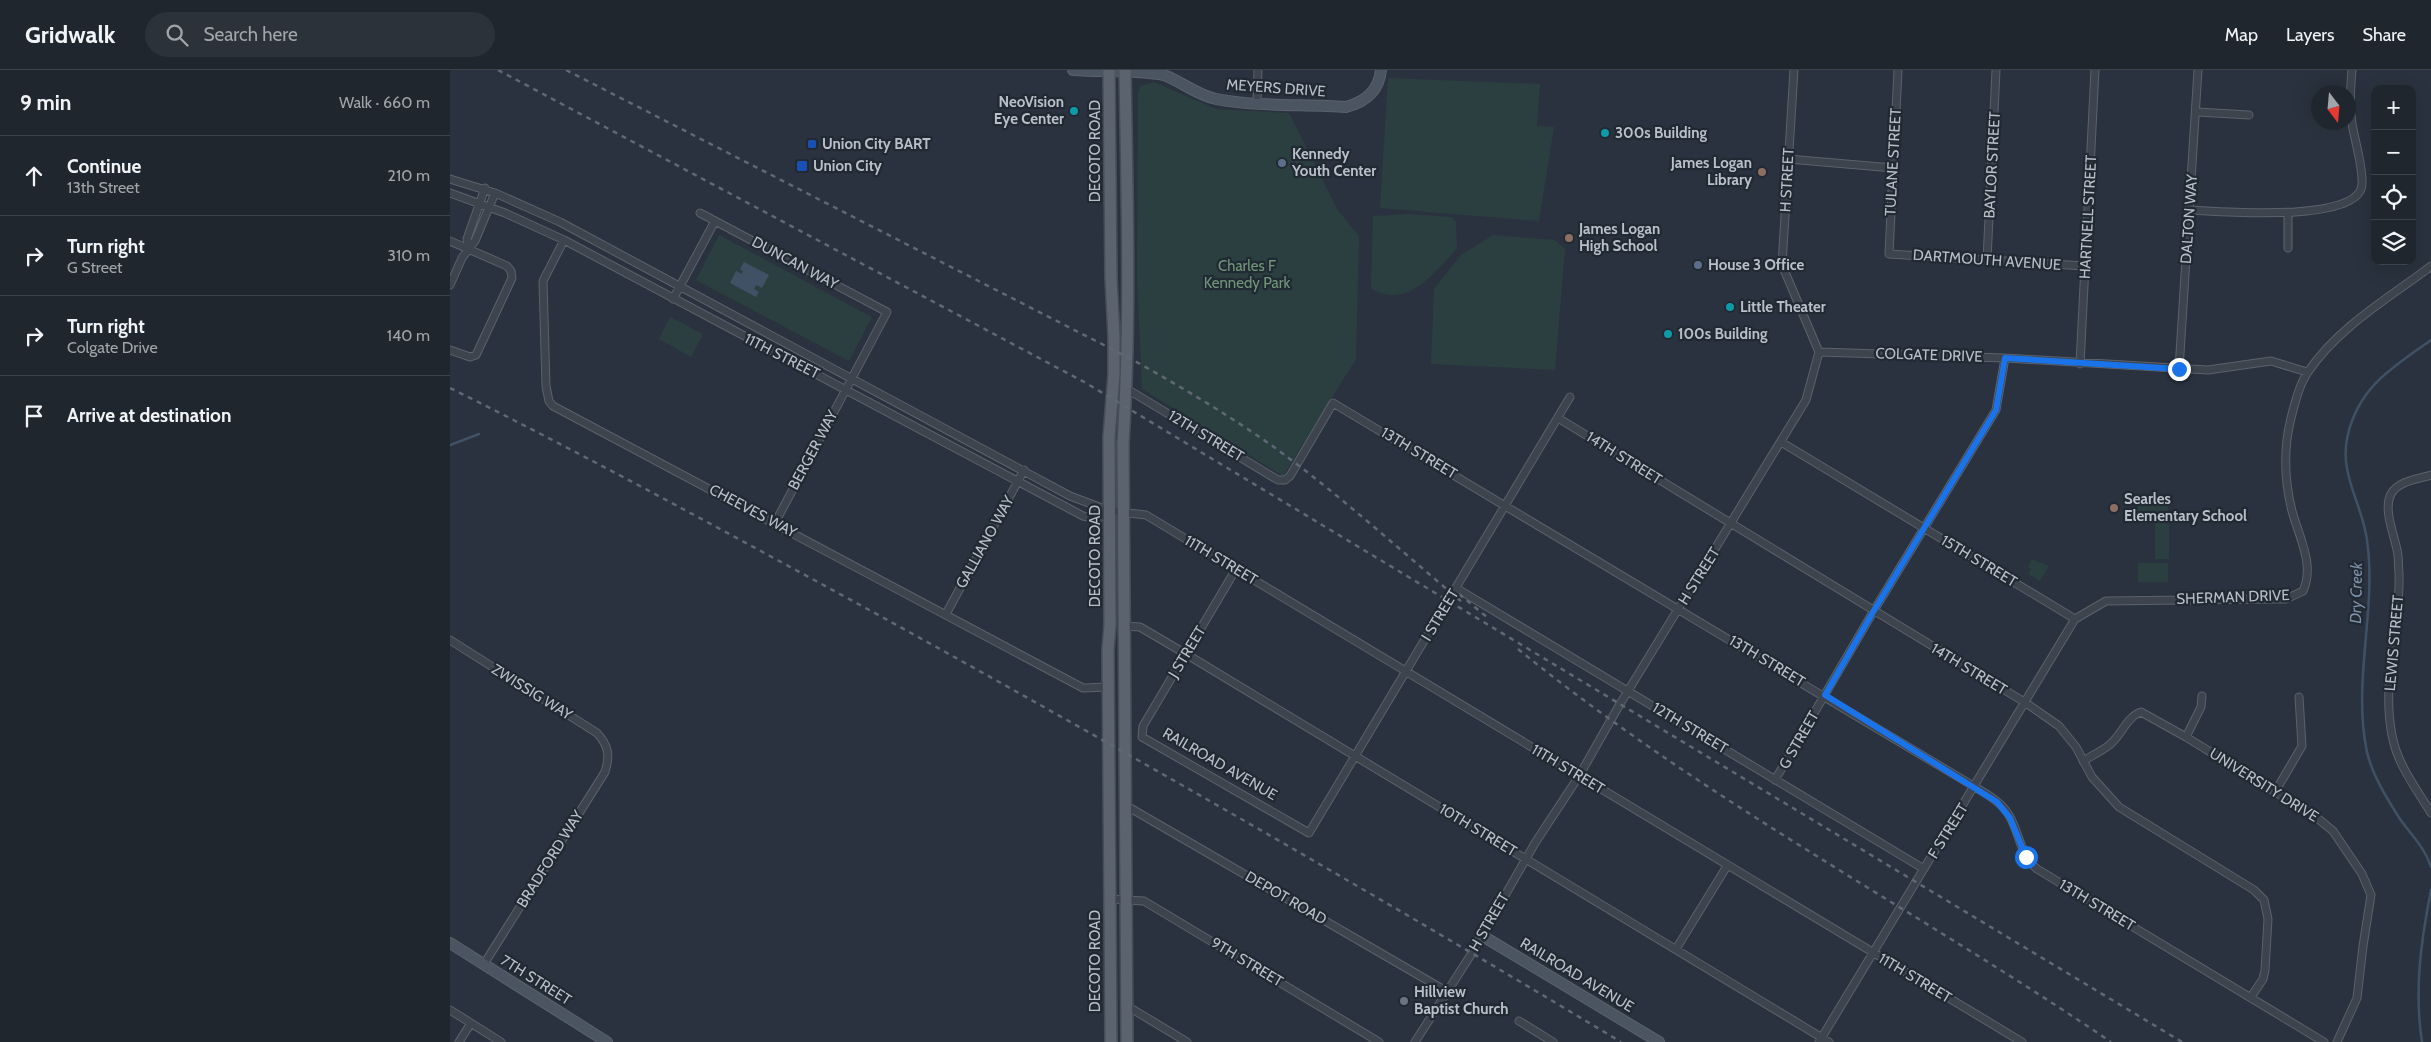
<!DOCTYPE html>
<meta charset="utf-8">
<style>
body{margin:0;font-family:Cabin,sans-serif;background:#2c323a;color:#f1f3f6}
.controls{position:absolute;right:15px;top:15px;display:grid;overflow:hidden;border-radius:10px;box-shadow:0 5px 20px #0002}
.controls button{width:45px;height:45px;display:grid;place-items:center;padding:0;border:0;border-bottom:1px solid #3c434a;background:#1f262e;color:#f1f3f6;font:25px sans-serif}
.compass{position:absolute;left:1861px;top:15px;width:45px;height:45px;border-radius:50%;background:#1f262e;box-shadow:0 5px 20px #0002;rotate:164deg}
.stop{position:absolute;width:15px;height:15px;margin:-11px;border:4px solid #1a73e8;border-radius:50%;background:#fff}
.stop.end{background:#1a73e8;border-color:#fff;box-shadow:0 1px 5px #0008}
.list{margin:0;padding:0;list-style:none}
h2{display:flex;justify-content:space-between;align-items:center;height:65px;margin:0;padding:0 20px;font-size:21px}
h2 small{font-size:16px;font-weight:400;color:#a1a5aa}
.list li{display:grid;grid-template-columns:32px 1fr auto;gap:15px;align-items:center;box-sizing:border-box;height:80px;padding:0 20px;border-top:1px solid #3c434a}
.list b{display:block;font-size:19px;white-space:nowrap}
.list p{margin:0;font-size:16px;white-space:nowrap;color:#a1a5aa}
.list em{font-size:16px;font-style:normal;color:#a1a5aa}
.icon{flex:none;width:28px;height:28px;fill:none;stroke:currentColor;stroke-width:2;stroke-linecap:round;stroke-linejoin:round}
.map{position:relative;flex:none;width:1981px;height:972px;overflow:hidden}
header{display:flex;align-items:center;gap:30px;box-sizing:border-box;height:70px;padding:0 25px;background:#1f262e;border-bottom:1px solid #3c434a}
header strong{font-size:24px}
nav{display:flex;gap:28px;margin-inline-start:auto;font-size:18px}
.search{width:350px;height:45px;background:#2c323a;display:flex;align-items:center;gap:12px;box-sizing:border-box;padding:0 18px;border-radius:28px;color:#a1a5aa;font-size:19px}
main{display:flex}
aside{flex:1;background:#1f262e}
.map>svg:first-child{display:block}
.green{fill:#2c3f40}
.water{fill:#415165}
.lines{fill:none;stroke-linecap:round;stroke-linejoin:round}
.stream{stroke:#415165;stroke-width:2.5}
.street-casing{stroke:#5b626c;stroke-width:9}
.secondary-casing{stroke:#5b626c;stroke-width:12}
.primary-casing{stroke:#464d57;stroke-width:14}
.street{stroke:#3d444e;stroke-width:7}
.secondary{stroke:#4b5461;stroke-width:10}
.primary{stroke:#5b636e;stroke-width:11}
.rail{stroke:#5f6874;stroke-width:2.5;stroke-dasharray:5 5;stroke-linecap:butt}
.route{stroke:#1a73e8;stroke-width:6}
.culture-dot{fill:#0f9aa8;stroke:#212933;stroke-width:2}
.transit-dot{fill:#1a4fb4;stroke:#212933;stroke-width:2}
.service-dot{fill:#5c6f8a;stroke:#212933;stroke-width:2}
.education-dot{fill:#8d6e63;stroke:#212933;stroke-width:2}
.worship-dot{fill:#6b7280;stroke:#212933;stroke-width:2}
.labels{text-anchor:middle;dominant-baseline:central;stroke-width:4.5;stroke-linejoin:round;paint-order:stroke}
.street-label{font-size:15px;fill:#b9bfc9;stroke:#212933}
.poi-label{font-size:15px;font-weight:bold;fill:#b9bfc9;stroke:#212933;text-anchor:start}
.park-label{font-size:15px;fill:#73977b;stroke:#212933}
.water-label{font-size:16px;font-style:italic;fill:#7e91a8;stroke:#212933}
</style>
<header>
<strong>Gridwalk</strong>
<div class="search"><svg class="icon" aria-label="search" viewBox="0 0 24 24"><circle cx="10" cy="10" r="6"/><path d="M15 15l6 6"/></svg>Search here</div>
<nav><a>Map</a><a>Layers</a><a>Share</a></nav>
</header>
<main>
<aside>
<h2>9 min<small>Walk · 660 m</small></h2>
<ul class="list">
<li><svg class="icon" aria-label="ahead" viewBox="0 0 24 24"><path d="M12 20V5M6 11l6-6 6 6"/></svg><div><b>Continue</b><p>13th Street</p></div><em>210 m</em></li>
<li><svg class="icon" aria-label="right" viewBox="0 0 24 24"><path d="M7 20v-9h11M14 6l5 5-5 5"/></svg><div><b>Turn right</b><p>G Street</p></div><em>310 m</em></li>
<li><svg class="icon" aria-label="right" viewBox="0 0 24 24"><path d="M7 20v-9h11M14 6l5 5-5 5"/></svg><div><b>Turn right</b><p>Colgate Drive</p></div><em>140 m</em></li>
<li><svg class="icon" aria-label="arrive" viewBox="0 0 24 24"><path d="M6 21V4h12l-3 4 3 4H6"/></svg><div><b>Arrive at destination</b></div></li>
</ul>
</aside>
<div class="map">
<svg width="1981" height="972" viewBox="0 0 1981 972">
<rect width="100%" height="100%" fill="#29323e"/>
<path class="green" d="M938,8L1090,14L1087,56L1104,57L1089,151L930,138Z
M704,12L766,39L839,43L887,139L909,166L906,289L833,406L692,319L687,208L688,23L690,16Z
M960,144L1002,147L1006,152L1007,178C986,202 956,241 921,218L923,146Z
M269,165L422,247L399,291L246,210Z
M1043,165L1105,170L1115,179L1105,300L981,294L984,219L1011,185Z
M220,247L253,264L241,287L209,269Z
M1718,429V448L1688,449V430Z
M1705,452H1719V489H1705Z
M1582,489L1599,496L1590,511L1578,504L1581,499L1578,497Z
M1688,493H1718V512H1688Z"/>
<path class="water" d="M294,192L319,205L312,218L306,215L304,219L309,222L306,227L280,213L286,201L292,204L293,201L290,199Z"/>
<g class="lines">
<path class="stream" d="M1981,270C1944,297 1910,315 1898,364C1888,403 1912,433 1917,470C1927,541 1902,611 1917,682C1922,704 1936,727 1948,746C1959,763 1975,777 1981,797
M0,375L29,364
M1972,972C1964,920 1971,871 1981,820"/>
<g class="street-casing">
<path id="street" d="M1448,0L1439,184L1635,196
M807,33L808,0
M1747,42L1799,45
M1338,89L1443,98
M0,109L45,123L110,152L620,426L660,441L696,445L1572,972
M0,123L55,143L114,170L633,446L648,449L660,441
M1740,140C1768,141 1910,154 1912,114C1913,93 1903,67 1901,46C1899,31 1901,15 1902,0
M250,143L437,242L325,453
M114,170L93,211L96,316L99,331L103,336L633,618L658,617
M0,171L57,196L61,201L62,208L26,285L20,287L0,280
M19,177L17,169L35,118
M1838,178V143
M1537,190L1546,0
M0,215L12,188L25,171L45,123
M223,229L265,151
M1369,282L1555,288L1758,300L1821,291L1857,302
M1630,294L1645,0
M1729,299L1748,0
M677,319L828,410H835L840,406L883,333L1525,717C1538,725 1553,733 1560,747C1570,765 1570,785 1587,799L1874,972
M1108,348L1576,633L1609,656L1626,677L1642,707L1669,737L1804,820L1814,830L1818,849L1815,900L1813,909L1801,927
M1331,372L1625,549
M1981,405C1968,409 1948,411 1941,424C1933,439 1944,464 1947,480C1949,487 1948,495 1949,503C1951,557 1931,611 1942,665C1947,694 1966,718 1981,743
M786,499L693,656L692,667L859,763L1120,327
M1006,518L1474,799
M496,544L574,400
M674,556L690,557L736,584L1379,972
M0,570L147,663C159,676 160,686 155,702L34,894
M1736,667L1751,637L1752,626
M1633,691C1641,686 1650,682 1658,676C1671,667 1676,647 1691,642L1736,667L1866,747L1883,761L1912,804L1921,825L1913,876L1907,928L1887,972
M1325,710L1423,542L1546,340L1555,288
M1825,722L1852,676L1849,627
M675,735L996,921
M660,829L694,831L929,972
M1226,879L1277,796
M677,936L737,972
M0,940L51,972
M1069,951L1103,972
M9,972L21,953
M965,972L1022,883L1085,773L1129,706L1170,634L1356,330L1369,282L1332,195L1344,0
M1369,972L1625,549L1656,531L1822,529H1836L1853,521C1865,495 1849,467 1842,441C1834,409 1833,380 1841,348C1845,333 1849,315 1858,302C1888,257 1939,228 1981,196"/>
</g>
<g class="secondary-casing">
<path id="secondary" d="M623,0C653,2 686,0 714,5C732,12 747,25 766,29C808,37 853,34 896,37C915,32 929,21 931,0
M1031,865L1209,972
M0,873L157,972"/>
</g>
<g class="primary-casing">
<path id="primary" d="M659,0L661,208L664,267V304L659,367L660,555L658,580L661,972
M675,0C677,125 681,249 673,373L677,972"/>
</g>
<use href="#street" class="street"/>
<use href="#secondary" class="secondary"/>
<use href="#primary" class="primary"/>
<path class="rail" d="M48,0L636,313L1732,972
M116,0L683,290C733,318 782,347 828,380C892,427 951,481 1012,532
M0,318C143,389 283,466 423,542C675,681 925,824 1171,972
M1009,524L1038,548
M1068,579C1252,729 1465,839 1661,972"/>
</g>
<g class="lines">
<path class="route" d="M1576,787L1560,748L1547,732L1375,625L1423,542L1546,340L1555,288L1729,299"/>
</g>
<g class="culture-dot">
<circle cx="624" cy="41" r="5"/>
<circle cx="1155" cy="63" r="5"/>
<circle cx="1280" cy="237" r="5"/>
<circle cx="1218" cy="264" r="5"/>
</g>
<g class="transit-dot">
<rect x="357" y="69" width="10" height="10" rx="2.5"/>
<rect x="346" y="90" width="12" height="12" rx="2.5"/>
</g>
<g class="service-dot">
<circle cx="832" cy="93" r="5"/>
<circle cx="1248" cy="195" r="5"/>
</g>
<g class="education-dot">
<circle cx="1312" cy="102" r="5"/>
<circle cx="1119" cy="168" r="5"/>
<circle cx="1664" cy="438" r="5"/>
</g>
<circle class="worship-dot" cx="954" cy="931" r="5"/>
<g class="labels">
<g class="street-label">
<text transform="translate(826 18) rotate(4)">MEYERS DRIVE</text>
<text transform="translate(645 81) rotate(-90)">DECOTO ROAD</text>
<text transform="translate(1443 92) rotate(-87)">TULANE STREET</text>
<text transform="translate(1542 95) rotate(-87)">BAYLOR STREET</text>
<text transform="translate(1337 110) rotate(-87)">H STREET</text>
<text transform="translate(1638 147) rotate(-87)">HARTNELL STREET</text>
<text transform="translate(1739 149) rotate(-86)">DALTON WAY</text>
<text transform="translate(1537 190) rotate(4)">DARTMOUTH AVENUE</text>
<text transform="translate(345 193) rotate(28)">DUNCAN WAY</text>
<text transform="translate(1479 285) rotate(2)">COLGATE DRIVE</text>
<text transform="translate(332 286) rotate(27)">11TH STREET</text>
<text transform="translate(756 366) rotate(31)">12TH STREET</text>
<text transform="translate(363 380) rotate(-62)">BERGER WAY</text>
<text transform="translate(969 383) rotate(31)">13TH STREET</text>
<text transform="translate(1174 388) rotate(32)">14TH STREET</text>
<text transform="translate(303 441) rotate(28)">CHEEVES WAY</text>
<text transform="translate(535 472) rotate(-61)">GALLIANO WAY</text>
<text transform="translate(645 486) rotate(-90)">DECOTO ROAD</text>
<text transform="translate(771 490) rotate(31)">11TH STREET</text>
<text transform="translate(1529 491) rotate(31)">15TH STREET</text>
<text transform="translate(1249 506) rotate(-58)">H STREET</text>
<text transform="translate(1783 527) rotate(-2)">SHERMAN DRIVE</text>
<text transform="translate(990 545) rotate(-59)">I STREET</text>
<text transform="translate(1944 573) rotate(-85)">LEWIS STREET</text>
<text transform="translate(737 582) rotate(-59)">J STREET</text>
<text transform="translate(1317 591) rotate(31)">13TH STREET</text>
<text transform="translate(1519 599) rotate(31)">14TH STREET</text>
<text transform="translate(82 622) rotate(32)">ZWISSIG WAY</text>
<text transform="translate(1240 658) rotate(31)">12TH STREET</text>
<text transform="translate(1349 670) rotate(-60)">G STREET</text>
<text transform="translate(770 694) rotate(30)">RAILROAD AVENUE</text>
<text transform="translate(1118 699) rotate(31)">11TH STREET</text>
<text transform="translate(1814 715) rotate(32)">UNIVERSITY DRIVE</text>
<text transform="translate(1028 760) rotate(31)">10TH STREET</text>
<text transform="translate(1498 761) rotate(-58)">F STREET</text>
<text transform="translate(100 789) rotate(-58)">BRADFORD WAY</text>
<text transform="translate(836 828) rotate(30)">DEPOT ROAD</text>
<text transform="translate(1647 835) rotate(31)">13TH STREET</text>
<text transform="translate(1039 852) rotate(-60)">H STREET</text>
<text transform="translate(645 891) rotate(-90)">DECOTO ROAD</text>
<text transform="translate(797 892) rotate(31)">9TH STREET</text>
<text transform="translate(1127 905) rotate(31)">RAILROAD AVENUE</text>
<text transform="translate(1465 908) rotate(31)">11TH STREET</text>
<text transform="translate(86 910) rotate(32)">7TH STREET</text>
</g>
<g class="poi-label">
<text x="614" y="32" text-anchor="end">NeoVision<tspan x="614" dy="17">Eye Center</tspan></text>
<text x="1165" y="63">300s Building</text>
<text x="372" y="74">Union City BART</text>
<text x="842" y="84">Kennedy<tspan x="842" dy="17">Youth Center</tspan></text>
<text x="1302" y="93" text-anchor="end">James Logan<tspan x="1302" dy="17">Library</tspan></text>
<text x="363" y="96">Union City</text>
<text x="1129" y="159">James Logan<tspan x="1129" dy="17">High School</tspan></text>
<text x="1258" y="195">House 3 Office</text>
<text x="1290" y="237">Little Theater</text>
<text x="1228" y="264">100s Building</text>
<text x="1674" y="429">Searles<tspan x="1674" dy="17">Elementary School</tspan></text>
<text x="964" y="922">Hillview<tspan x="964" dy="17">Baptist Church</tspan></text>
</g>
<g class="park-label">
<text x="797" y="196">Charles F<tspan x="797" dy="17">Kennedy Park</tspan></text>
</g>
<g class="water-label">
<text transform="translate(1906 523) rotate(-89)">Dry Creek</text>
</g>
</g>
</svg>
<div class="controls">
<button>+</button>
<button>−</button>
<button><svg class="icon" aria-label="locate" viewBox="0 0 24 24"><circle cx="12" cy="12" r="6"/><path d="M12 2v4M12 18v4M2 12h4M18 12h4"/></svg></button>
<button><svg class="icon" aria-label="layers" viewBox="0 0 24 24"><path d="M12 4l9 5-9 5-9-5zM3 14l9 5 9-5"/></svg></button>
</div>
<svg class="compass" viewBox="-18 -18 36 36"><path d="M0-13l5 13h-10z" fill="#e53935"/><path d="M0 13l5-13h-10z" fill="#a1a5aa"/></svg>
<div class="stop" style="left:1576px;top:787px"></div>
<div class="stop end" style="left:1729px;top:299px"></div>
</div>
</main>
